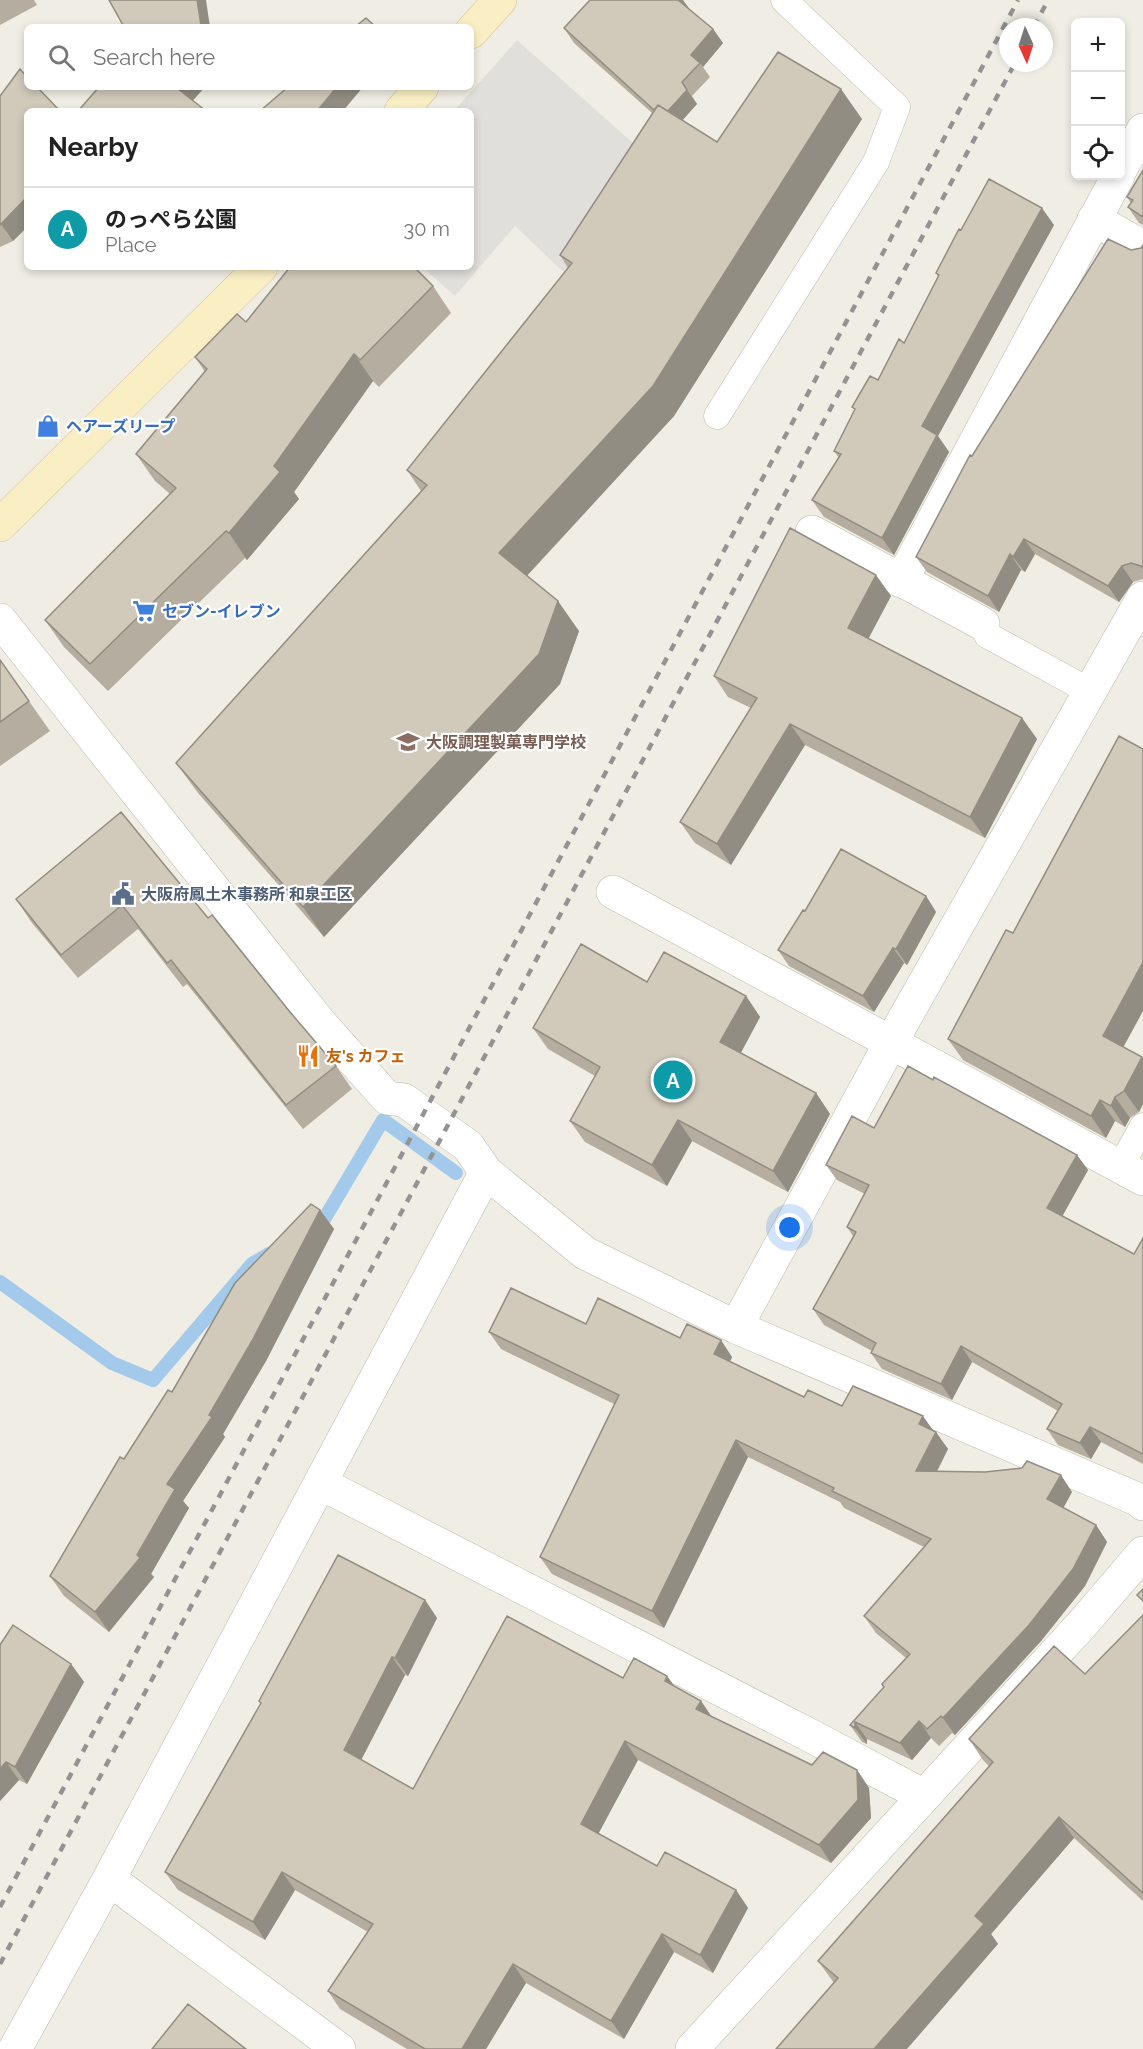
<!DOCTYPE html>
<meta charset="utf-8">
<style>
body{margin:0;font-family:Raleway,"Noto Sans JP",sans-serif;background:#f6f6f6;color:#222}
.controls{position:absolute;right:18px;top:18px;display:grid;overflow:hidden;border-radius:9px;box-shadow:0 3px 9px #0003}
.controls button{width:54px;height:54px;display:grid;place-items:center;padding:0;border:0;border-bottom:2px solid #e0e0e0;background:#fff;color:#222;font:30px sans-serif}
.compass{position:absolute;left:999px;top:18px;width:54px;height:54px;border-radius:50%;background:#fff;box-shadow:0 3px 9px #0003;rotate:177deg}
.you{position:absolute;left:790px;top:1228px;width:21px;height:21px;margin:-15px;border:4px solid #fff;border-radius:50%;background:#1a73e8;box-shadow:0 0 0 9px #1a73e833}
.badge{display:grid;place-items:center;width:39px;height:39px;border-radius:50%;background:#ea4721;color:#fff;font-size:20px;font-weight:700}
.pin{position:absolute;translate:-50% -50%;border:3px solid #fff;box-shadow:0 2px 6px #0006}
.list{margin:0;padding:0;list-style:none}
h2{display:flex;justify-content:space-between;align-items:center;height:78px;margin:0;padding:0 24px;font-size:26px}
h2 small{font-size:20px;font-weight:400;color:#767676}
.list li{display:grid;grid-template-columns:39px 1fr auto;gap:18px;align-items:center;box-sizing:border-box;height:84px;padding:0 24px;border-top:2px solid #e0e0e0}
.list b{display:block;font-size:22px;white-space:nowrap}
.list p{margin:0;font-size:20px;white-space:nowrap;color:#767676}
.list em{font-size:20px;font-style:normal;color:#767676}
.icon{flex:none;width:33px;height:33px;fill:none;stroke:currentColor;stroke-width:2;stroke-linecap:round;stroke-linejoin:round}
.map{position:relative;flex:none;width:1143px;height:2049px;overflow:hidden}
.search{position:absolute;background:#fff;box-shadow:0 3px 9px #0003;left:24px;top:24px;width:450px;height:66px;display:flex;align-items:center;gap:15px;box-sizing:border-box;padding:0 21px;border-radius:9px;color:#767676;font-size:22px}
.panel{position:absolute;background:#fff;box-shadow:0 3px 9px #0003;left:24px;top:108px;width:450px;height:162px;border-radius:9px}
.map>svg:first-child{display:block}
.parking{fill:#e1dfdc}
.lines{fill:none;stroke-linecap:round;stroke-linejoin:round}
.stream{stroke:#a3caea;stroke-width:14}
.lane-casing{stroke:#beb8aa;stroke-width:27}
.street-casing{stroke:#beb8aa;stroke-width:34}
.secondary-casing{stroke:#d0c399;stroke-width:34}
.lane{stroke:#fff;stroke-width:26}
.street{stroke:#fff;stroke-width:33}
.secondary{stroke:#faefc4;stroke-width:33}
.rail{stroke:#939393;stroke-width:4.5;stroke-dasharray:8 8;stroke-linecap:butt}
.wall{fill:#b4ada0}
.shaded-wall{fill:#928d82}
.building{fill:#d1c9ba;stroke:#928d82;stroke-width:1.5}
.labels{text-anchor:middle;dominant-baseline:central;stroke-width:4.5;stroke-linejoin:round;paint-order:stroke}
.shop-label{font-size:16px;font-weight:bold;fill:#366cbe;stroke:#fff;text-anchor:start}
.education-label{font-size:16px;font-weight:bold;fill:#785e54;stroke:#fff;text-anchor:start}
.service-label{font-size:16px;font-weight:bold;fill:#4e5e75;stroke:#fff;text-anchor:start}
.food-label{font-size:16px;font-weight:bold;fill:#c56008;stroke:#fff;text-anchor:start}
</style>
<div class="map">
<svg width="1143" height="2049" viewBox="0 0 1143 2049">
<rect width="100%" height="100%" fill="#f0ede4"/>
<path class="parking" d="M517,40L651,159L574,282L515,226L455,296L422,267H471V111H454Z"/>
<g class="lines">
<path class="stream" d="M311,1228L323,1221L383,1120L456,1173
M0,1282L112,1363L153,1380L252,1264L269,1254"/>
<g class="lane-casing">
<path id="lane" d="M717,416L876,162L897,107L784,0
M983,624L987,635L1091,692
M1120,1167L1143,1126"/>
</g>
<g class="street-casing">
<path id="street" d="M1120,170L1143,130
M1094,219L1143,247
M812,532L983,624
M901,581L1118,176
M0,620L321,1024L387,1098L404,1100L468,1146L486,1172
M613,892L1143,1179
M736,1327L890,1044L1143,598
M320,1483L815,1738L924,1796
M109,1879L339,2049
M15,2049L109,1879L486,1172L585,1253L736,1327L1139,1500L1143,1504
M692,2049L1084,1622L1143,1553"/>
</g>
<g class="secondary-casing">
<path id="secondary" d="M471,32L500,0
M401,111L422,87
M0,525L261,267"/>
</g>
<use href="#lane" class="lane"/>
<use href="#street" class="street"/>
<use href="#secondary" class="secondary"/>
<path class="rail" d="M1034,27L1048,0
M0,1907L1018,0
M0,1964L1015,63"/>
</g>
<path class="wall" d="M0,0H34L37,5L0,25Z
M689,9L713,29L723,43L703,67L710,77L692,96L697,104L682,120L717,142L862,119L674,416L527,576L579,631L560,684L324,937L198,793L176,763L421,491L407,470L568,268L560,255L652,113L574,43L564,28Z
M0,96L27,111V227L13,241L0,247Z
M1143,170V225L1139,223L1128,207L1131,203L1127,197Z
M1054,225L938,436L949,452L894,555L824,517L812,500L839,458L834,451L855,410L852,407L878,380L904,343L938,277L936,273L961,230Z
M1143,245V579L1133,582L1119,602L1035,554L1025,572L1021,570L999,612L927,572L916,557L972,456L1131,250L1141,248Z
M433,286L451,313L379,387L373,381L294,492L299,499L247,560L245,558L108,691L64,647L45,620L170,494L155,481L136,454L205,372L195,357L246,322Z
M891,596L868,638L1022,718L1037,739L985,838L805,745L731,865L695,843L680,822L751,708L728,697L714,676Z
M0,660L50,731L0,766Z
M121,812L208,918L336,1066L352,1089L303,1129L187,984L183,987L138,929L78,978L32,923L16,899Z
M926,896L936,912L907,965L904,963L874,1012L789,966L778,950L805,911Z
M1013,933L1123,1047L1143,1058V1104L1139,1112L1130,1118L1125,1127L1115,1121L1106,1138L963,1060L948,1039Z
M647,982L746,996L760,1017L741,1053L816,1093L830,1114L788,1192L692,1141L667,1186L585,1142L570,1121L595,1076L548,1049L533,1028Z
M933,1080L1077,1155L1088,1170L1062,1216L1134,1254L1143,1238V1464L1101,1442L1091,1459L1058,1445L1047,1429L1058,1411L972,1362L952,1400L882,1369L871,1353L872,1351L824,1325L813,1309L853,1236L847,1227L865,1194L837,1180L826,1165L874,1128Z
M320,1210L334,1229L266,1361L223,1434L225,1437L183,1501L189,1508L151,1574L154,1577L109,1632L64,1596L50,1576L124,1459Z
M586,1324L680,1338L732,1357L730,1362L804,1397L842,1406L934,1431L948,1449L937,1472L1072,1492L1063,1508L1096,1525L1107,1542L1085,1586L1041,1641L955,1735L952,1733L939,1746L931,1738L912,1760L867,1739V1744L862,1742L850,1725L884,1687L882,1684L906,1658L876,1633L864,1616L924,1547L844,1508L840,1502L748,1457L664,1628L552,1574L540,1557L614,1404L501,1349L489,1332Z
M425,1600L437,1618L408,1676L405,1675L361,1760L413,1789L623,1678L667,1676L675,1687L701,1701L712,1717L812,1765L857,1770L869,1788L871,1818L831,1863L638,1760L598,1833L657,1866L736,1890L748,1908L713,1973L674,1952L624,2039L526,1983L486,2049H407L340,2009L328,1991L368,1932L295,1890L265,1940L178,1890L165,1872L261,1704L259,1701Z
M1143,1615V1901L1074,1838L991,1934L998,1944L834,1983L818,1961L989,1766L983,1760L969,1739L1085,1674Z
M0,1645L71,1664L84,1682L27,1784L19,1780L0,1801Z"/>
<path class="shaded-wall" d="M197,0H206L210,27H202L201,25Z
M678,0H683L691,11Z
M713,29L723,43L703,67L700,63L691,55Z
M178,87H205L189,105L177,88Z
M337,87H363L343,111H317Z
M841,89L862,119L674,416L520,583L499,553Z
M687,90L697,104L672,132L662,117Z
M27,197V227L13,241L1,224Z
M1042,208L1054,225L938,436L949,452L894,555L882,538L922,426Z
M354,354L373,381L294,492L299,499L247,560L229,533L274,466Z
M1024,539L1035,554L1025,572L1013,557Z
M1010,554L1021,570L999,612L988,596Z
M1122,566L1133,582L1119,602L1108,586Z
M876,575L891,596L863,649L848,628Z
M558,601L579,631L560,684L324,937L303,907Z
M1022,718L1037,739L985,838L970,817Z
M790,724L805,745L731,865L717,844Z
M926,896L936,912L907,965L896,949Z
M893,948L904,963L874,1012L863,996Z
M1143,962V1011L1118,1057L1103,1036Z
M746,996L760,1017L735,1063L720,1042Z
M1142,1057L1143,1058V1104L1139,1112L1124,1091Z
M816,1093L830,1114L788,1192L773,1171Z
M1115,1097L1130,1118L1125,1127L1111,1106Z
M1100,1100L1115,1121L1106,1138L1091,1116Z
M678,1120L692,1141L667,1186L652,1165Z
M1077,1155L1088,1170L1058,1224L1047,1208Z
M320,1210L334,1229L266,1361L223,1434L225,1437L183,1501L189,1508L151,1574L154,1577L109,1632L95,1612L137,1555L167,1484L209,1415Z
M721,1340L732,1357L725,1371L714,1354Z
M961,1346L972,1362L952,1400L941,1384Z
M923,1416L935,1433L919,1424Z
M1090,1427L1101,1442L1091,1459L1080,1443Z
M936,1432L948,1449L928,1488L916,1471Z
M736,1440L748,1457L664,1628L652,1611Z
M1061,1475L1072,1492L1059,1516L1047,1499Z
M1096,1525L1107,1542L1085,1586L1041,1641L955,1735L943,1718Z
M425,1600L437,1618L408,1676L395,1658Z
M392,1657L405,1675L357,1768L344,1750Z
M71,1664L84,1682L27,1784L15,1767Z
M667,1676L680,1694L665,1681Z
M701,1701L713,1719L696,1709Z
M919,1721L931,1738L912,1760L900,1743Z
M855,1722L867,1739V1744L855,1728Z
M625,1741L638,1760L594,1842L581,1824Z
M6,1762L19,1780L0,1801V1769Z
M857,1770L869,1788L871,1818L831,1863L819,1845Z
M1059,1817L1074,1838L991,1934L998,1944L907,2049H874L975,1916Z
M282,1872L295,1890L265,1940L253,1922Z
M736,1890L748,1908L713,1973L700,1955Z
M662,1934L674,1952L624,2039L611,2021Z
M513,1964L526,1983L486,2049H462Z"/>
<path class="building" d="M109,0H197L201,25L203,27H124Z
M590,0H678L713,29L691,55L700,63L682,82L687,90L668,111L658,105L654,110L564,28Z
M366,18L376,27H355Z
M778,52L841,89L653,386L499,553L558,601L539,654L303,907L176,763L427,485L407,470L572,263L560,255L658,105L717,142Z
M20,69L27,77V87H37L60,111H27V197L0,225V96Z
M99,87H178L177,88L206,111H78Z
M288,87H337L317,111H260Z
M1143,170V217L1128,207L1133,200L1127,197Z
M989,179L1042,208L922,426L937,435L882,538L812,500L841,454L834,451L855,409L852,407L870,376L878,380L899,339L904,343L939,275L936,273L959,229L961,230Z
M1108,239L1131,250L1141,248L1143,245V568L1141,566L1131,563L1122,566L1108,586L1024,539L1013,557L1010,554L988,596L916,557L970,455L972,456Z
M290,267H414L433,286L360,360L354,354L274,466L280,472L229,533L226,531L90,664L45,620L176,488L136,454L207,369L195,357L237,314L246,322Z
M790,528L876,575L848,628L1022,718L970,817L790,724L717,844L680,822L757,698L714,676Z
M0,660L29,701L0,722Z
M1119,736L1143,749V962L1103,1036L1142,1057L1124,1091L1115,1097L1111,1106L1100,1100L1091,1116L948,1039L1006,930L1013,933Z
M121,812L208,918L212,915L290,1012L336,1066L286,1105L171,960L167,963L122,905L61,955L16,899Z
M841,849L926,896L896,949L893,948L863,996L778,950L803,910L805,911Z
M581,944L647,982L664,952L746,996L720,1042L816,1093L773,1171L678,1120L652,1165L570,1121L600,1067L533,1028Z
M908,1066L933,1080L934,1077L1077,1155L1047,1208L1134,1254L1143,1238V1454L1090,1427L1080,1443L1047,1429L1062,1404L961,1346L941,1384L871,1353L876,1343L813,1309L856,1232L847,1227L869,1185L826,1165L852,1116L874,1128Z
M311,1204L320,1210L252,1341L209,1415L212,1417L167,1484L175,1489L137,1555L140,1558L95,1612L50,1576L120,1457L124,1459L168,1390L172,1392L235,1283Z
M511,1288L586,1324L598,1298L680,1338L687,1324L721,1340L714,1354L804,1397L808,1390L842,1406L853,1386L923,1416L919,1424L936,1432L916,1471L985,1472L1022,1468L1027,1461L1061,1475L1047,1499L1096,1525L1073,1569L1029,1625L943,1718L941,1716L927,1729L919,1721L900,1743L855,1722V1728L850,1725L884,1687L882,1684L910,1654L864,1616L931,1539L832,1491L834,1488L736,1440L652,1611L540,1557L619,1395L489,1332Z
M338,1555L425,1600L395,1658L392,1657L344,1750L413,1789L507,1616L623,1678L634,1658L667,1676L665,1681L701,1701L696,1709L812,1765L823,1752L857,1770L858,1800L819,1845L625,1741L581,1824L657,1866L665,1852L736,1890L700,1955L662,1934L611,2021L513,1964L462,2049H425L328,1991L373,1924L282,1872L253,1922L165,1872L261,1703L259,1701Z
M1143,1589V1601L1137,1595Z
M1143,1615V1893L1059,1817L975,1916L984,1924L874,2049H776L838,1978L818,1961L993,1762L969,1739L1054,1646L1085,1674Z
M13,1625L71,1664L15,1767L6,1762L0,1769V1645Z
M188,2004L246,2049H152Z"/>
<defs>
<g id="shop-bare" transform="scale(1.8)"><path d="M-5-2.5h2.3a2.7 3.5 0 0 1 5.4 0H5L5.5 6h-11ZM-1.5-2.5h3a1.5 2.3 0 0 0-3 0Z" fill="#3f7fe0" stroke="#fff" stroke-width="2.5" paint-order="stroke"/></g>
<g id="supermarket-bare" transform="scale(1.8)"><path d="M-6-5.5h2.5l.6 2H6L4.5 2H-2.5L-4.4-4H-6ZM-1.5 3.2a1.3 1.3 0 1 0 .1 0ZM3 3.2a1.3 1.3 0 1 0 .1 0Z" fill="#3f7fe0" stroke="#fff" stroke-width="2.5" paint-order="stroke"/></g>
<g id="school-bare" transform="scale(1.8)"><path d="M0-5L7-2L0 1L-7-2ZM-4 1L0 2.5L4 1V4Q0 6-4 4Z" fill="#8d6e63" stroke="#fff" stroke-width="2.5" paint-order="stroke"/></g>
<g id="civic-bare" transform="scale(1.8)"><path d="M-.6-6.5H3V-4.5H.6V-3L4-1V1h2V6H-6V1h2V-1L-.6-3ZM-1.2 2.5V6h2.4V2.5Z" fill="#5c6f8a" stroke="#fff" stroke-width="2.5" paint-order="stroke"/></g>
<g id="restaurant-bare" transform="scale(1.8)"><path d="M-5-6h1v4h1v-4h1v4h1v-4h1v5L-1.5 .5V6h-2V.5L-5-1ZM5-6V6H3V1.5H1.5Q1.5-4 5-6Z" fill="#e8710a" stroke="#fff" stroke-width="2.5" paint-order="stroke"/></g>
</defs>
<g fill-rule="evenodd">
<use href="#shop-bare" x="48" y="426"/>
<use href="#supermarket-bare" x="144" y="611"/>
<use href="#school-bare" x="408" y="742"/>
<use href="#civic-bare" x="123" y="894"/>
<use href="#restaurant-bare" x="308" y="1056"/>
</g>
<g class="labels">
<g class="shop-label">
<text x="66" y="426">ヘアーズリープ</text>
<text x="162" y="611">セブン-イレブン</text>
</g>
<g class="education-label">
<text x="426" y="742">大阪調理製菓専門学校</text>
</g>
<g class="service-label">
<text x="141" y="894">大阪府鳳土木事務所 和泉工区</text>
</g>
<g class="food-label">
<text x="326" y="1056">友's カフェ</text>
</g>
</g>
</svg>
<div class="controls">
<button>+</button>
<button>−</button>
<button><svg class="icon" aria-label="locate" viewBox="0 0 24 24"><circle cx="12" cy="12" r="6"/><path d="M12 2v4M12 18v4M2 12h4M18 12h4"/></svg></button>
</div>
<svg class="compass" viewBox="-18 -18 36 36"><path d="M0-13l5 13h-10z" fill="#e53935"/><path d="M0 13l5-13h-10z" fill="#767676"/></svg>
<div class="you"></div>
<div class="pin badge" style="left:673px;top:1080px;background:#0f9aa8">A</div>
<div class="search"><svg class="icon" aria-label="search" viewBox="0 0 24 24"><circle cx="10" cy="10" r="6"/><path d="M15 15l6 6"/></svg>Search here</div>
<section class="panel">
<h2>Nearby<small></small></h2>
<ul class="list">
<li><span class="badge" style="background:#0f9aa8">A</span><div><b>のっぺら公園</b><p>Place</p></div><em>30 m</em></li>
</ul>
</section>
</div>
